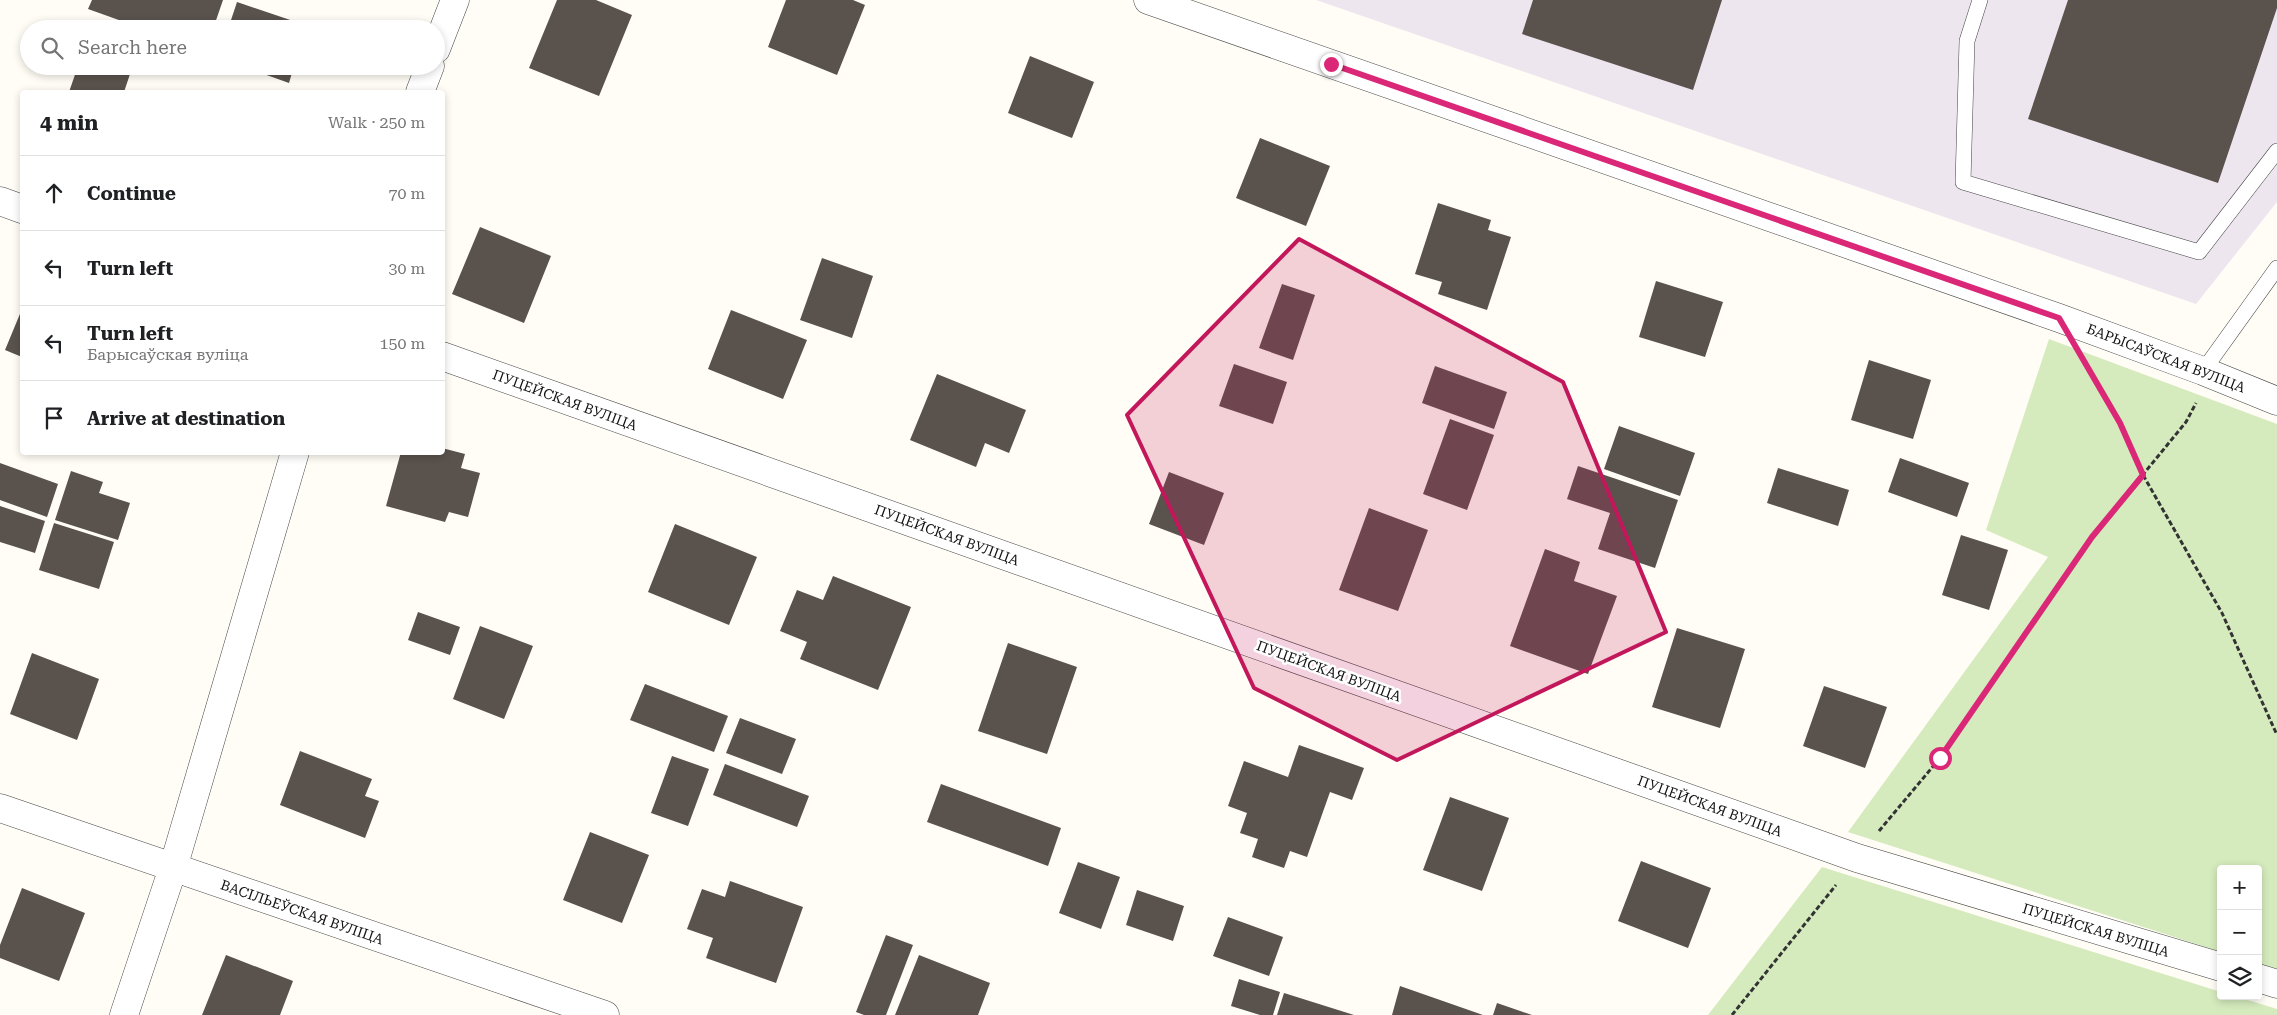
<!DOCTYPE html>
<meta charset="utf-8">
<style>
body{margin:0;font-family:"Roboto Serif",serif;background:#f2f2f2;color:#202124}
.controls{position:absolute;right:15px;bottom:15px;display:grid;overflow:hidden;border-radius:5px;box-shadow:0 2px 8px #0003}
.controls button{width:45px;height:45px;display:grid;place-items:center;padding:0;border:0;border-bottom:1px solid #e0e0e0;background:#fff;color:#202124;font:25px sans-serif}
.stop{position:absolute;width:15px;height:15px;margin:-11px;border:4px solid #db2777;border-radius:50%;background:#fff}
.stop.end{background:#db2777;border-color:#fff;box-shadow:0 1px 5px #0008}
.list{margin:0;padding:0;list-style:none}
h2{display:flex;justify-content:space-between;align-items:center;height:65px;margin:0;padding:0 20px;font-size:21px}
h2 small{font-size:16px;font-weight:400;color:#757577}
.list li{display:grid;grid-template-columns:32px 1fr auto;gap:15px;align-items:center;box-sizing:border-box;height:75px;padding:0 20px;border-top:1px solid #e0e0e0}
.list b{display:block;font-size:19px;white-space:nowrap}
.list p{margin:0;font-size:16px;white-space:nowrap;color:#757577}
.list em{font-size:16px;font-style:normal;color:#757577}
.icon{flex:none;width:28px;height:28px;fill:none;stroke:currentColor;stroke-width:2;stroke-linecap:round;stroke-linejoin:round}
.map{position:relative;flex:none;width:2277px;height:1015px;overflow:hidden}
.search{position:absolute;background:#fff;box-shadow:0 2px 8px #0003;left:20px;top:20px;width:425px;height:55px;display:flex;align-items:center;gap:12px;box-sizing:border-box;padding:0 18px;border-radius:28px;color:#757577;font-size:19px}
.panel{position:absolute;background:#fff;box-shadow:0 2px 8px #0003;left:20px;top:90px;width:425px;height:365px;border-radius:5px}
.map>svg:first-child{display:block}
.industrial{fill:#eee6ef}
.green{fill:#d5ebbd}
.building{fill:#5a524d}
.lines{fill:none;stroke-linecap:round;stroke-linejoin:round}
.lane-casing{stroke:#444;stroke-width:16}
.street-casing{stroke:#444;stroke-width:29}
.path{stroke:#333;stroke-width:3;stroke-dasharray:5 2.5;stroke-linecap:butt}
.lane{stroke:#fff;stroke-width:15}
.street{stroke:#fff;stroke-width:28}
.route{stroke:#db2777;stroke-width:6}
.marked{fill:#c2185b;fill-opacity:0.2;stroke:#c2185b;stroke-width:4;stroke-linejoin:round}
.labels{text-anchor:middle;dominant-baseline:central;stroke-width:5;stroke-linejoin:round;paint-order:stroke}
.street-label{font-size:14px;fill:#111;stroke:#fff}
</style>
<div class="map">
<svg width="2277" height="1015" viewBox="0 0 2277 1015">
<rect width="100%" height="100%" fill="#fffdf5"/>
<path class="industrial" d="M1316,0H2277V202L2196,304Z"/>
<path class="green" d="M2049,339L2277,424V970L2258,964V869H2221V952L1848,832L2048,557L1986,530Z
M1822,867L2221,992V996H2235L2277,1009V1015H1708Z"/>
<path class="building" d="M92,0H223L213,29H144L88,9Z
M557,0H596L632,15L599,96L529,68Z
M786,0H853L865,5L837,75L768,47Z
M1533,0H1722L1693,90L1522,34Z
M2068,0H2277V8L2218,183L2028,119Z
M237,2L308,26L307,29H228Z
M1030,56L1094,82L1072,138L1008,113Z
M78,66H125L132,68L124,92H69Z
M241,66H294L289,83Z
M1260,138L1330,166L1306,226L1236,198Z
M1438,203L1491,220L1488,230L1511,237L1487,310L1438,294L1442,282L1415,274Z
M480,227L551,256L524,323L452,294Z
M822,258L873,276L852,338L800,320Z
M1656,281L1723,302L1705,357L1639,337Z
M1282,284L1315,295L1293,360L1259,348Z
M22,309V357L5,350Z
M731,310L807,340L783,399L708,369Z
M1869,360L1931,380L1913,439L1851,420Z
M1234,364L1287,382L1273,424L1219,406Z
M1435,366L1507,392L1494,429L1422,403Z
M937,374L1026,410L1009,453L985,443L976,467L910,440Z
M1450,419L1494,435L1467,510L1423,494Z
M1619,426L1695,453L1680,496L1604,469Z
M442,448L465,454L461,468L480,473L468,517L449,512L445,522L386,506L401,452H442Z
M1900,458L1969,483L1957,517L1888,492Z
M0,463L58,484L47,517L0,500Z
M1578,466L1678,500L1655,568L1598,549L1610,513L1567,499Z
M1778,468L1849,490L1838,526L1767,503Z
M71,471L103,482L99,493L130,503L118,540L55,520Z
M1169,472L1224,493L1204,545L1149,524Z
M0,506L45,521L35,553L0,542Z
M1369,508L1428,530L1398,611L1339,590Z
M54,523L114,542L99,589L39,570Z
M675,524L757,557L729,625L648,592Z
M1961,535L2008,550L1989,610L1942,595Z
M1545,549L1580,562L1574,581L1617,596L1588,674L1510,646Z
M833,576L911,607L878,690L800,659L807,642L780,631L797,590L823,600Z
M418,612L460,627L450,655L408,640Z
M480,626L533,646L504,719L453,699Z
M1677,628L1745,649L1720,728L1652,707Z
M1008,643L1077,667L1047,754L978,731Z
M32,653L99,679L77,740L10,714Z
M645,684L728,716L714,752L630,720Z
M1824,686L1887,707L1865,768L1803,746Z
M740,718L796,739L782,774L726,753Z
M1299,745L1364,768L1352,800L1330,792L1307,857L1290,851L1284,868L1252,857L1258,839L1240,833L1247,813L1228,806L1244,761L1288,777Z
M300,751L372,779L365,796L379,801L365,838L280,805Z
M672,756L709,769L688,826L651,813Z
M725,764L809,796L797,827L713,795Z
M941,784L1061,828L1048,866L927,822Z
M1450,797L1509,818L1482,891L1423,870Z
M590,832L649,855L622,923L563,900Z
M1641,861L1711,888L1688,948L1618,921Z
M1078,862L1120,877L1101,929L1059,913Z
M730,881L803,907L776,983L706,958L713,938L687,929L702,889L725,897Z
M22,888L85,913L59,981L0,958V945Z
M1137,890L1184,906L1173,941L1126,925Z
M1228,917L1283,937L1269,976L1213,956Z
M886,935L913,945L886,1015H864L856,1012Z
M226,955L293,981L280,1015H202Z
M919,955L990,983L978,1015H895Z
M1239,979L1280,992L1273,1015H1260L1231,1006Z
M1400,986L1483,1015H1392Z
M1284,993L1354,1015H1277Z
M1497,1003L1532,1015H1493Z"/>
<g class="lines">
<g class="lane-casing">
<path id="lane" d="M1980,0L1967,41L1963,182L2199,252L2277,151
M2203,371L2277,268"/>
</g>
<g class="street-casing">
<path id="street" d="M1148,0L2059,318L2203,371L2277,401
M436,49L455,0
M420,92L430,66
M0,201L22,209
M442,356L1857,858L2221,967
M0,808L605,1015
M2258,978L2277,984
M124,1015L173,868L295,452"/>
</g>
<path class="path" d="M2085,362L2120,423L2143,475L2222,613L2277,735
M1879,831L1940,758L2092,537L2186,422L2196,403
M1732,1015L1836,885"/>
<use href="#lane" class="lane"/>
<use href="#street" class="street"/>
</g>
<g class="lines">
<path class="route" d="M1331,64L2059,318L2120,423L2143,475L2092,537L1940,758"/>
</g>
<path class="marked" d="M1299,239L1563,382L1666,632L1397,760L1254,688L1127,415Z"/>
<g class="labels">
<g class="street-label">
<text transform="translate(2166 358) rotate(21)">БАРЫСАЎСКАЯ ВУЛІЦА</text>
<text transform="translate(565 400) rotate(20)">ПУЦЕЙСКАЯ ВУЛІЦА</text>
<text transform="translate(947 535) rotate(20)">ПУЦЕЙСКАЯ ВУЛІЦА</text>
<text transform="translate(1329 671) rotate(20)">ПУЦЕЙСКАЯ ВУЛІЦА</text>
<text transform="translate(1710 806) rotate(20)">ПУЦЕЙСКАЯ ВУЛІЦА</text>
<text transform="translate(302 912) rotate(19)">ВАСІЛЬЕЎСКАЯ ВУЛІЦА</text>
<text transform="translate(2096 930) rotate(17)">ПУЦЕЙСКАЯ ВУЛІЦА</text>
</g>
</g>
</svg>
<div class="controls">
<button>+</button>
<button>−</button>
<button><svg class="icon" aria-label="layers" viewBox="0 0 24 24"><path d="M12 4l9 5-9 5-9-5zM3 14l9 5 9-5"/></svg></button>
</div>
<div class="stop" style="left:1940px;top:758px"></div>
<div class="stop end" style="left:1331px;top:64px"></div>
<div class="search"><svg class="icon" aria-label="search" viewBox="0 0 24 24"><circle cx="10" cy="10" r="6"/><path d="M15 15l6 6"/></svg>Search here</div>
<section class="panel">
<h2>4 min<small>Walk · 250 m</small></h2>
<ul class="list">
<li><svg class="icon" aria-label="ahead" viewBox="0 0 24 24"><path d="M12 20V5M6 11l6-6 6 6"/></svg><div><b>Continue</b></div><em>70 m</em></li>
<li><svg class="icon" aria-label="left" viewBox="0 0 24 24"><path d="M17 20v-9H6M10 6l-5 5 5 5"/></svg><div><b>Turn left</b></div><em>30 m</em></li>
<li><svg class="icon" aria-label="left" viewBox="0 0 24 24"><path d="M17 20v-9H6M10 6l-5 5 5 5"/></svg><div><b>Turn left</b><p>Барысаўская вуліца</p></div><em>150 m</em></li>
<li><svg class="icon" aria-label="arrive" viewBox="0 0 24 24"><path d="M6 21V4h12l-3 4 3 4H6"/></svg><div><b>Arrive at destination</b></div></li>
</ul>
</section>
</div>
